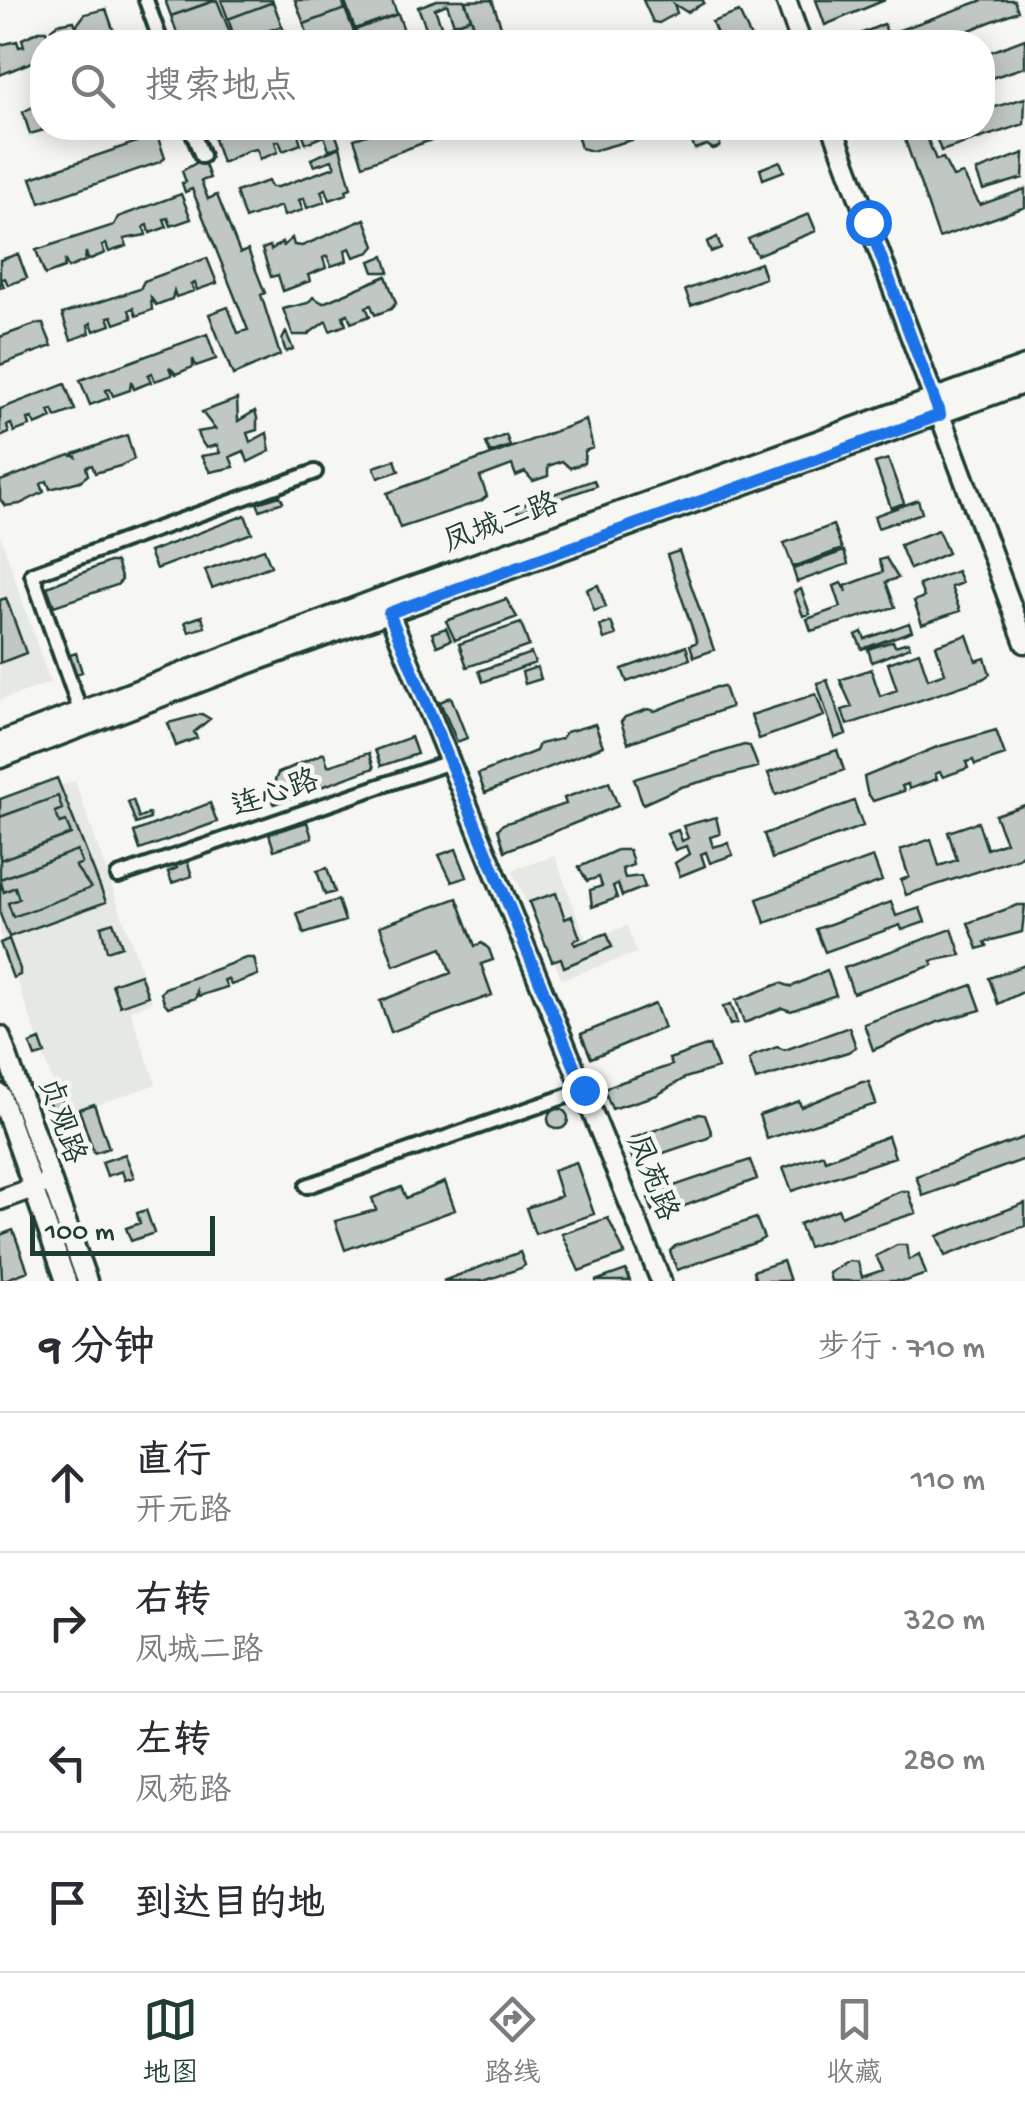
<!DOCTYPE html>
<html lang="zh">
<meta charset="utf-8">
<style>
body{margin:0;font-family:"Gochi Hand","LXGW WenKai TC",sans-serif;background:#f2f2f3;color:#2b2b33}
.scale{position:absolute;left:30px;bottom:25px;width:185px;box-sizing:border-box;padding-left:10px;border:5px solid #1f3d34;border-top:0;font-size:28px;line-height:35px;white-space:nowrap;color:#1f3d34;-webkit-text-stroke:8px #f6f6f2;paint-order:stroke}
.stop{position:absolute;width:30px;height:30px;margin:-22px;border:8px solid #1a73e8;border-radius:50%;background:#fff}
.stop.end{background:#1a73e8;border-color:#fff;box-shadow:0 2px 10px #0008}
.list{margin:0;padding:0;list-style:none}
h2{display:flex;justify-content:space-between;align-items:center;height:130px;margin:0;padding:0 40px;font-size:42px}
h2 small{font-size:32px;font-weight:400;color:#7c7c81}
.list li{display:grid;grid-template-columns:65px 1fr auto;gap:30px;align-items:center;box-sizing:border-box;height:140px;padding:0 40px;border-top:2px solid #e1e1e2}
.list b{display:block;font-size:38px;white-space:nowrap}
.list p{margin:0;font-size:32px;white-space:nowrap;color:#7c7c81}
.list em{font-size:32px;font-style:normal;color:#7c7c81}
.icon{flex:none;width:55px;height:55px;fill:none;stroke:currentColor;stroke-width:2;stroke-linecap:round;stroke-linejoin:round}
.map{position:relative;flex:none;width:1025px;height:1281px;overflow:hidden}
.search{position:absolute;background:#fff;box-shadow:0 5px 25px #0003;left:30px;right:30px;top:30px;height:110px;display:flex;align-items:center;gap:25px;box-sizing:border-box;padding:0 35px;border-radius:40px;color:#7c7c81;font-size:38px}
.sheet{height:690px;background:#fff}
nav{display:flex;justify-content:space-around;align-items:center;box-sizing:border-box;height:140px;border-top:2px solid #e1e1e2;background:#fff;font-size:28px;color:#7c7c81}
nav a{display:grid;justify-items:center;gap:5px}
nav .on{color:#1f3d34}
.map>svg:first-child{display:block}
.built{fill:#e6e8e4}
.building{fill:#c1c8c3;stroke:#1f3d34;stroke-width:2.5}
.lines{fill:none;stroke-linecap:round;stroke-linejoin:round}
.street-casing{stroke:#1f3d34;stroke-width:20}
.secondary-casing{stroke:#1f3d34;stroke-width:25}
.street{stroke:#f6f6f2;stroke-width:12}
.secondary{stroke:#f6f6f2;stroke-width:18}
.route{stroke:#1a73e8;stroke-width:12}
.labels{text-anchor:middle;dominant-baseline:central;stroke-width:9;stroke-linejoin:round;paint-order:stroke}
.street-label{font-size:30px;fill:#1f3d34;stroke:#f6f6f2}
</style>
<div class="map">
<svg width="1025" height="1281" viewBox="0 0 1025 1281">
<rect width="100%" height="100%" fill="#f6f6f2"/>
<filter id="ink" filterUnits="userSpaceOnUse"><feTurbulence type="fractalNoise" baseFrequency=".01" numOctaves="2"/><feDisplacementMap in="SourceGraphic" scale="20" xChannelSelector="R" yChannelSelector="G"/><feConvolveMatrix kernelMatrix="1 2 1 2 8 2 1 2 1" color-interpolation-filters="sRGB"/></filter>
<g filter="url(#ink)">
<path class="built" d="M0,534L50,683L0,700Z
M75,781L152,1002L130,1010L156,1084L65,1116L0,932V807Z
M555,856L586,940L627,926L637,953L562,979L512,870Z"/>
<path class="building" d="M165,0H216L171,16Z
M217,0L231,35L211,42H180L171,16Z
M221,0H272L273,2L228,19Z
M295,0H342L345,9L304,24Z
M344,0H392L397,14L355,29Z
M437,0H464L471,18L454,24L447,4L435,9L442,28L428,33L418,7Z
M492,0L504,35L501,42H480L465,1Z
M643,0H703L704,3L687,12L674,4L677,13L659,23L653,22Z
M816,0H885L825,25Z
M983,0H1014L1018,11L942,41L863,42L860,34L884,24L887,33L894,32Z
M273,2L282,26L236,42L228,19Z
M106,9L115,35L92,42H42V58L0,75V45L17,41L19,47L24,46L22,39L39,31H46L50,42L55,41L51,29L57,24L74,21L76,26L85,14Z
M345,9L358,42H310L304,24Z
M739,12L753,42H705L704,39L717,34L712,22Z
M398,14L406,36L389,42H360L355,30Z
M471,18L480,42H432L428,34Z
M282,26L288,42H263L268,40L266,32Z
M1025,39V67L982,81V55Z
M1025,98L1024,124L941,151L933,129L982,128V111Z
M42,102V128H51L30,134L23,112Z
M227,128H333L340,146L329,150L324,136L306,143L302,132L298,134L301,144L283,151L279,141L275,142L278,152L260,159L257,149L247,151L222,163L213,136Z
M388,128H464L363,165L354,139Z
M575,128H647L650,135L592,151L581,148Z
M685,128H739L723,134L719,147L713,149L707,145L695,149Z
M740,128H757L758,132L747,136Z
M901,128H923L936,160L943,158L953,177L963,174L980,205L1025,189V207L939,238Z
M157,135L165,158L160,162L40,203L31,178Z
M340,147L351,188L346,190L347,194L330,200L326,189L321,191L325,202L307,208L304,198L299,200L303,210L284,216L281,206L245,219L236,192L268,181L271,187H278L335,167L332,160L314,166L311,159Z
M1024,153L1023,178L983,190L976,171Z
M203,159L210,178L201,181L208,199L217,195L240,253L248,250L265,293L261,295L280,355L233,375L209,314L228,307L238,333L248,330L192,189L185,192L182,183L186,182L182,171Z
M780,161L784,171L763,179L760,169Z
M181,194L191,219L171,226L168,218L164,219L167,227L150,233L148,225L144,227L146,235L124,239L127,246L109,252L106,244L102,246L105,253L88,260L86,252L85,261L68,268L65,260L64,268L45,275L36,250L114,225L118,217Z
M809,214L816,231L757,255L748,239Z
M365,219L375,246L370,252L354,257L350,248L345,250L347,261L331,266L327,256L323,258L326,268L308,275L310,281L283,291L278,275L271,277L262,249L270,246L271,250L282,242L283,246L292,238L294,245L302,246Z
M717,237L721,248L711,252L707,242Z
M18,254L27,278L8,285L5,278L1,279L4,287L0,288V260Z
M384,256L389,272H374L370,261Z
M207,258L217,283L197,290L195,283L191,284L194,291L176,297L174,291L172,299L156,305L151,298L152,310L136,316L133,308L129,310L132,318L115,324L112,316L108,317L111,325L94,331L91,323L88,325L90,333L71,340L62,314L140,289L144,281Z
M760,263L765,278L691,306L685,290Z
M386,276L396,303L391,309L375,315L371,305L366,307L370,316L351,323L348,314L343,316L346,325L330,331L326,321L307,335H293L283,309L308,303L313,297L323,303Z
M36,324H43L52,346L0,365V337Z
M286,332L293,349L286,352L282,340Z
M207,334L216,359L196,366L193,359V367L176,374L169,367L172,375L155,381L152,373L148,375L151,382L134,389L131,381L130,390L113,396L110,389L106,390L109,398L90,405L80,380Z
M65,384L75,410L56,417L53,410L49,411L52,418L35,425L32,418L28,419L30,426L14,432L11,424L7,426L9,433L0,437V409Z
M237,399L238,421L255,411L257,418V430L247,433L250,442L267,433L270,451L248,462L244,451L230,457L234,467L210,472L201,456L220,453L217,445L206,448L199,438L197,432L215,429L202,412Z
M586,420L593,448L585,451L584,463L570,468L562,461L548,466V476L533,481L525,472L516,476L512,465L480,477L487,496L481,501L400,528L387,493Z
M127,435L134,459L120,466L95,473L92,465L86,467L88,475L80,481L50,489L47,481L41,484L44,492L20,504L5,506L0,499V481L70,455L76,457L74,454Z
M506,435L510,446L490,453L486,443Z
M888,459L904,503L891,508L875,463Z
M395,460L399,471L378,478L374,467Z
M594,480L596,486L518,513L516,507Z
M280,496L283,502L260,510L257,503Z
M918,500L922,513L878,528L874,516Z
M245,515L252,533L156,569L149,552Z
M833,525L842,549L793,567L784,543Z
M938,530L948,553L910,569L900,545Z
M264,549L271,566L212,588L205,570Z
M679,551L714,650L694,657L690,645L697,642L667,555Z
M844,551L848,564L797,582L793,569Z
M886,558L898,578L886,582L895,607L811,631L807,619L841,607L834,586L841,583L847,592L845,586L883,572L879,560Z
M109,562H116L122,580L117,585L54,606L47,587Z
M957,571L962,583L951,587L960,611L922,624L914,601L924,597L919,585Z
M598,585L606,607L594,611L587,589Z
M801,589L810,614L803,616L794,592Z
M6,598L26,653L0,663V600Z
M506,599L517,617L455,640L446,621Z
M202,616L205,627L189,632L185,622Z
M611,622L616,635L604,639L600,626Z
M521,623L529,646L467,667L459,644Z
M909,623L912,631L862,649L856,635L862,632L865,639Z
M446,628L451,640L437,646L432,633Z
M967,635L976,661L985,658L990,674L983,679L847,725L842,710L852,707L840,680L871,669L880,696L897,690L888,663L919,652L928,679L945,673L936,645Z
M893,641L895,646L908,642L910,647L872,662L868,649Z
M686,646L690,659L627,682L622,669Z
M76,653L82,672L73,675L67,656Z
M531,653L535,663L483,682L479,671Z
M537,667L541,679L525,684L522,672Z
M827,680L846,734L835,738L817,683Z
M716,687H724L731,707L628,743L621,722L625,717L648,709L655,711Z
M816,694L824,716L759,739L751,715Z
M451,697L467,738L457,742L440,702Z
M202,714L210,719L194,732L197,738L176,746L168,723Z
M595,724L603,746L485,793L478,774L536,751L539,744L561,739L566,732Z
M996,730L1005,755L975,765L973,760L966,762L968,768L943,777L940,772L935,774L937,779L909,789L908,784L902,786L904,791L873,801L867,792L864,777L937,747Z
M411,737L417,754L381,766L375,750Z
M744,745L750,746L758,767L681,787L643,804L634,779Z
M837,750L844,770L776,795L768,773Z
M324,753L328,766L369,753L374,768L274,804L270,793L278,773Z
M57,778L106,902L9,937L0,914V882L4,892L15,887L19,899L8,903L13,917L91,888L75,866L82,863L77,850L0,879V860L71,834L66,821L60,823L55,812L62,809L58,796L0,817V799Z
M609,782L618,806L505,851L498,829L503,824L566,804L564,798Z
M58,796L62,809L55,812L60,823L66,821L71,834L0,860V817Z
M133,800L139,818L149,814L150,819L136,824L128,802Z
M854,801L863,826L772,859L764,834Z
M210,803L217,822L140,850L134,832Z
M1025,805V852L1019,858L906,895L901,880L909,877L900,850L931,839L939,866L957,860L948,832L978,822L987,849L1006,842L995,815Z
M716,817L720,834L710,837L713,847L728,843L733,855L710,863L706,852L701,854L705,866L680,876L675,863L689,854L686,846L675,850L667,834L678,830L682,841L688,838L683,826Z
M307,822L312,838L274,850L269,834Z
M456,849L467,877L452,882L439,855Z
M77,850L82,863L75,866L91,888L13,917L8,903L19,899L15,887L4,892L0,879Z
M617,850H629L632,859L633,865L622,869L625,878L641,876L645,887L622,896L618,884L613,886L617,898L592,907L590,890L602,886L599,877L587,881L579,867Z
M185,854L192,876L172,883L168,872L177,868L174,858Z
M873,857L882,881L765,923L757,899Z
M327,868L335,892L325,895L317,871Z
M556,893L565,919L572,916L580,938L573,941L575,945L607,933L612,947L564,967L561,958L552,961L529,902Z
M457,898L475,946L482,943L489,949L493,960L481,964L492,995L391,1032L380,1001L451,973L442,948L394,966L380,926Z
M338,900L345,921L304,934L297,913Z
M891,902L896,916L920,908L925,922L902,930L900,925L825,952L816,929Z
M1018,905H1025L1022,932L985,942L987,946L978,949L968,923Z
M113,922L122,946L107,951L101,926Z
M952,929L961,955L931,961L933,965L853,993L844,968Z
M9,939L20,969V975L13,978L0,943Z
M246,958H254L258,975L231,985L228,979L224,980L227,987L199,996L197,991L196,998L168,1007L164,1002L161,993L165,988Z
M1025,965V991L998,1004L989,978Z
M827,970L836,995L791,1011L782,1008L744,1023L736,1000L781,983L791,987Z
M140,974L148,996L120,1006L112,984Z
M972,985L981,1010L938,1022L873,1050L864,1024Z
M655,1004L664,1028L591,1058L581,1034Z
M731,1004L737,1023L730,1025L723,1007Z
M849,1027L856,1047L848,1052L756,1080L749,1060L755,1055L777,1047L785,1050Z
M40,1040L45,1054L35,1057L30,1044Z
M709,1045L718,1068L685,1078L657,1095L612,1109L604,1090L610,1086L672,1065L669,1059Z
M862,1082H869L876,1104L767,1139L759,1115L799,1101L801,1107Z
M61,1095L66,1110L53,1115L48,1100Z
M94,1104L109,1148L94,1153L79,1109Z
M548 1119a10 10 0 1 1 20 0a10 10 0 1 1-20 0Z
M699,1114L705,1115L712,1134L708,1138L634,1163L627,1144L631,1139Z
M888,1136L895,1157L792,1191L783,1168L823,1154L825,1160Z
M1025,1137V1159L923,1196L916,1176Z
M125,1154L134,1177L125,1180L122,1171L107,1176L102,1162Z
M750,1160L757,1179L655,1217L648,1198L653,1193Z
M576,1162L594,1214L535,1234L526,1208L561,1196L553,1170Z
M445,1182L455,1210L345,1250L335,1221L376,1210L372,1198L401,1187L406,1198Z
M901,1191H908L916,1213L808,1247L799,1224L838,1209L841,1216Z
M1025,1203V1226L945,1256L937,1236Z
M146,1210L154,1233L131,1241L126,1228L140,1223L137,1213Z
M608,1218L625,1254L579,1271L562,1234Z
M756,1218L764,1238L757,1242L677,1270L670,1251L675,1246Z
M13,1230L28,1271L2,1281L0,1235Z
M897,1245H906L909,1260L919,1254L926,1274L906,1281H831L829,1273L849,1261L858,1262L862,1277L883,1270L876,1256Z
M520,1252L525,1265L521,1268L484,1281H443Z
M783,1261L790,1281H756L753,1271Z
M626,1270L630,1281H595Z"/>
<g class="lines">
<g class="street-casing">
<path id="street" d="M146,0L161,42
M191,128L202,156
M81,713L32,574L315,472
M118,876L450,762
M307,1186L584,1090"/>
</g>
<g class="secondary-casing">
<path id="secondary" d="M786,0L801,42
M833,128L1025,643
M386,605L661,1281
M0,742L383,597L1025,366
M0,758L239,667L1025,383
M0,1036L87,1281
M0,1094L66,1281
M0,1200L41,1185"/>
</g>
<use href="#street" class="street"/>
<use href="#secondary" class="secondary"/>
</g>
</g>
<g class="lines" filter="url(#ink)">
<path class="route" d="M584,1090L389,613L940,415L868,222"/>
</g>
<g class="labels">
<g class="street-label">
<text transform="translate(502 525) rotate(-20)">凤城二路</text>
<text transform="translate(276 796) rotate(-19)">连心路</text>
<text transform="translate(59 1121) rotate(71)">贞观路</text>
<text transform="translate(650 1179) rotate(68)">凤苑路</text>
</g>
</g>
</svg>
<div class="scale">100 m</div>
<div class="stop" style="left:868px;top:222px"></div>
<div class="stop end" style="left:584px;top:1090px"></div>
<div class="search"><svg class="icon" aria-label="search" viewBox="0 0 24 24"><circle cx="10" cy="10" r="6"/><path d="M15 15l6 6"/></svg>搜索地点</div>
</div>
<section class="sheet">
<h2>9 分钟<small>步行 · 710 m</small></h2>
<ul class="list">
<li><svg class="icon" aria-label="ahead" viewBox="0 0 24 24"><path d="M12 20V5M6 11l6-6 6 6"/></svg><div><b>直行</b><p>开元路</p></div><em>110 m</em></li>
<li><svg class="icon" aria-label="right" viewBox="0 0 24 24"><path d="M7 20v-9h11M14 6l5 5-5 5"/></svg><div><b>右转</b><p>凤城二路</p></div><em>320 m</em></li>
<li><svg class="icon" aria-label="left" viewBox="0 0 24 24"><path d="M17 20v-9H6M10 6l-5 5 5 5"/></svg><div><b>左转</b><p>凤苑路</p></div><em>280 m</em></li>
<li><svg class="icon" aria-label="arrive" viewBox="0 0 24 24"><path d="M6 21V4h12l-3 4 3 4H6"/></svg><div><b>到达目的地</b></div></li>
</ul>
</section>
<nav>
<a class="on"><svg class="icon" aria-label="map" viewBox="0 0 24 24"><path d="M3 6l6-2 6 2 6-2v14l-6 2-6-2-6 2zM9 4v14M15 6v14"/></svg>地图</a>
<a><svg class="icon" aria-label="directions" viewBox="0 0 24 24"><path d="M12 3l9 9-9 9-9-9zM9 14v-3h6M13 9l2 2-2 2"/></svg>路线</a>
<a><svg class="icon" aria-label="saved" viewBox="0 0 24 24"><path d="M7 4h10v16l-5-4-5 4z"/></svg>收藏</a>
</nav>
